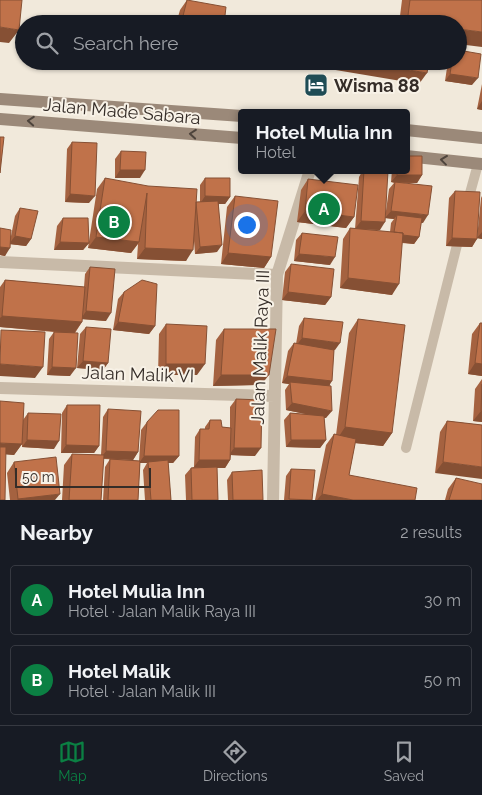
<!DOCTYPE html>
<meta charset="utf-8">
<style>
body{margin:0;font-family:Raleway,sans-serif;background:#242831;color:#f1f3f6}
.scale{position:absolute;left:15px;bottom:12px;width:136px;box-sizing:border-box;padding-left:5px;border:2px solid #352d28;border-top:0;font-size:14px;line-height:18px;white-space:nowrap;color:#352d28;-webkit-text-stroke:4px #f8f2e7;paint-order:stroke}
.you{position:absolute;left:246px;top:224px;width:18px;height:18px;margin:-12px;border:4px solid #fff;border-radius:50%;background:#1a73e8;box-shadow:0 0 0 8px #1a73e833}
.badge{display:grid;place-items:center;width:32px;height:32px;border-radius:50%;background:#0b8043;color:#fff;font-size:16px;font-weight:700}
.pin{position:absolute;translate:-50% -50%;border:2px solid #fff;box-shadow:0 1px 5px #0006}
.popup{position:absolute;left:238px;top:109px;width:172px;height:65px;box-sizing:border-box;display:grid;place-content:center;border-radius:5px;background:#171b24;filter:drop-shadow(0 1px 4px #0005);font-size:16px;white-space:nowrap;color:#9ea1a6}
.popup b{font-size:19px;color:#f1f3f6}
.popup::after{content:'';position:absolute;left:50%;top:100%;margin-left:-10px;border:10px solid transparent;border-top-color:#171b24}
.list{margin:0;padding:0;list-style:none}
h2{display:flex;justify-content:space-between;align-items:center;height:65px;margin:0;padding:0 20px;font-size:21px}
h2 small{font-size:16px;font-weight:400;color:#9ea1a6}
.list li{display:grid;grid-template-columns:32px 1fr auto;gap:15px;align-items:center;box-sizing:border-box;height:70px;margin:0 10px 10px;padding:0 10px;border:1px solid #363941;border-radius:5px}
.list b{display:block;font-size:19px;white-space:nowrap}
.list p{margin:0;font-size:16px;white-space:nowrap;color:#9ea1a6}
.list em{font-size:16px;font-style:normal;color:#9ea1a6}
.icon{flex:none;width:28px;height:28px;fill:none;stroke:currentColor;stroke-width:2;stroke-linecap:round;stroke-linejoin:round}
.map{position:relative;flex:none;width:482px;height:500px;overflow:hidden}
.search{position:absolute;background:#171b24;box-shadow:0 1px 4px #0004;left:15px;right:15px;top:15px;height:55px;display:flex;align-items:center;gap:12px;box-sizing:border-box;padding:0 18px;border-radius:28px;color:#9ea1a6;font-size:19px}
.sheet{height:225px;background:#171b24}
nav{display:flex;justify-content:space-around;align-items:center;box-sizing:border-box;height:70px;border-top:1px solid #363941;background:#171b24;font-size:14px;color:#9ea1a6}
nav a{display:grid;justify-items:center;gap:2px}
nav .on{color:#0b8043}
.map>svg:first-child{display:block}
.lines{fill:none;stroke-linecap:round;stroke-linejoin:round}
.lane{stroke:#c8baa8;stroke-width:10}
.street{stroke:#c8baa8;stroke-width:12}
.secondary{stroke:#9b8979;stroke-width:12}
.wall{fill:#a56240}
.shaded-wall{fill:#865034}
.building{fill:#c0724a;stroke:#865034}
.oneway{stroke:#4e443c}
.labels{text-anchor:middle;dominant-baseline:central;stroke-width:4;stroke-linejoin:round;paint-order:stroke}
.poi-label{font-size:18px;font-weight:bold;fill:#352d28;stroke:#f8f2e7;text-anchor:start}
.street-label{font-size:18px;fill:#352d28;stroke:#f8f2e7}
</style>
<div class="map">
<svg width="482" height="500" viewBox="0 0 482 500">
<rect width="100%" height="100%" fill="#f1e9db"/>
<g class="lines">
<path class="lane" d="M467,204L478,164
M406,448L460,233"/>
<path class="street" d="M0,262L277,275
M0,388L275,396
M273,500L277,275L310,170"/>
<path class="secondary" d="M0,99L242,116
M0,119L242,138
M406,130L482,138
M406,156L482,164"/>
</g>
<path class="wall" d="M187,0L224,24H176L180,10Z
M402,0H482L458,24H399Z
M448,61H458L472,85L445,81Z
M482,84V110L477,109Z
M72,142L89,203L65,202L67,149Z
M121,151L140,178H115V159Z
M363,170H377L380,230L355,229L359,177Z
M392,170H406L422,175L417,183H402L423,223H421L419,237L414,244L402,243L392,295L340,288L343,239L350,228L390,232L391,223L394,219L385,218L389,189L394,183L391,182Z
M105,178L196,203L200,202V185L205,178L230,197L225,204H219L217,252L195,254L194,241L186,261L137,259L138,244L131,253L88,248L97,189Z
M308,179L354,217L346,228L297,222L301,190Z
M455,191L477,238L481,198L482,196V239L477,238L472,247L446,246L449,198Z
M235,196L271,257L264,268L221,264L227,207Z
M20,208L31,239L26,246L10,244L5,256L0,255V228L11,236L15,216Z
M63,218L89,243L83,250H54L57,226Z
M302,233L330,265L294,261L296,240Z
M291,264L331,297L325,305L282,300L285,272Z
M90,267L106,321L82,319V322L75,333L70,376L47,375L49,339L54,332L0,327V287L5,280L84,287L85,274Z
M124,292L155,326L149,334L113,330L118,299Z
M304,318L335,350H334L326,418H324L326,440L320,448L286,447L284,420L290,413L305,414L286,410L285,390L289,384L282,383L288,351L294,343L296,344L299,326Z
M358,319L392,433L383,446L355,443L349,475L415,500H315L326,445L334,434L336,435L349,333Z
M480,323L482,376L468,374L472,334Z
M166,324L197,375H158L159,334Z
M86,327L108,363L103,370L77,368L80,334Z
M224,329L261,385L213,386L216,340Z
M482,379V422L473,421L475,389Z
M236,399L255,456L231,455L230,460L225,468H217L218,500H186L185,475L191,468L194,467L195,437L200,429H205V427L210,420L222,427L230,428V407Z
M0,401L23,420L28,413L54,449L22,447V444L14,455L6,454Z
M67,405L99,446L94,453H61L62,413Z
M108,409L138,452L133,460L103,459L101,500H62L64,465L72,454L101,455L103,417Z
M447,421L482,425L435,473L440,432Z
M147,422L179,456L173,463H168L171,500H145L143,470L147,463H140L138,500H103L105,467L110,459L139,461L141,430Z
M14,462L55,500H10L7,473Z
M291,469L312,500H284L286,476Z
M232,472L263,500H228L227,480Z
M456,478L482,500H445L448,489Z"/>
<path class="shaded-wall" d="M0,27L19,30L9,43L0,42Z
M458,29L482,32V47L458,44Z
M282,61H355L427,73L419,84Z
M450,74L478,78L472,85L445,81Z
M482,101V110L477,109Z
M120,170H145L140,178H115Z
M397,175H422L417,183L391,182Z
M70,194L95,196L89,203L65,202Z
M205,196L230,197L225,204H200Z
M305,211L354,217L346,228L297,222Z
M391,211L428,215L423,223L396,220L397,215L394,219L385,218Z
M361,221L385,222L380,230L355,229Z
M482,232V239L477,238Z
M394,234L419,237L414,244L389,241Z
M15,236L31,239L26,246L9,244Z
M96,237L139,242L131,253L88,248Z
M452,238L477,239L472,247L446,246Z
M60,242L89,243L83,250H54Z
M222,245L217,252L195,254L200,247Z
M0,247L10,248L5,256L0,255Z
M145,248L193,250L186,261L137,259Z
M228,253L271,257L264,268L221,264Z
M299,254L335,257L330,265L294,261Z
M348,278L399,284L392,295L340,288Z
M288,292L331,297L325,305L282,300Z
M86,311L111,313L106,321L81,319Z
M2,316L82,322L74,333L0,327V318Z
M118,322L155,326L149,334L113,330Z
M302,338L340,343L335,350L296,346Z
M83,361L108,363L103,370L77,368Z
M475,363L482,364V376L468,374Z
M0,364L43,367L35,378L0,376Z
M166,364H205L197,375H158Z
M52,367L76,368L70,376L47,375Z
M221,375H269L261,385L213,386Z
M287,376L332,381L327,389L290,382L289,384L282,383Z
M292,403L332,411L326,418L286,410Z
M481,411H482V422L473,421Z
M345,427L392,433L383,446L336,441Z
M27,440L59,441L54,449L22,447Z
M291,440H326L320,448L286,447Z
M0,443L22,444L14,455L0,454Z
M66,445L99,446L94,453H61Z
M234,448H261L255,456L229,455Z
M106,451L138,452L133,460L101,458Z
M144,456H179L173,463H148V462L147,463H139Z
M199,460H230L225,468L194,467Z
M443,462L482,467V479L435,473Z
M60,494L55,500H17L18,499Z
M322,494L353,500H317Z"/>
<path class="building" d="M0,0H22L19,30L0,27Z
M187,0L226,7L224,24H181Z
M410,0H482V32L458,29V24H415L407,23Z
M458,50L481,54L478,78L450,74L452,61H458Z
M355,61H429L427,73Z
M0,137H4L0,173Z
M72,142L97,143L95,196L70,194Z
M121,151L146,152L145,170H120Z
M406,156H422V175H397V170H406Z
M364,170L388,171L385,222L361,221Z
M105,178L148,186L197,189L193,250L145,248L147,193L139,242L96,237Z
M205,178H230V197L205,196Z
M308,179L358,185L354,217L305,211Z
M395,182L432,186L428,215L391,211Z
M455,191L480,192L477,239L452,238Z
M235,196L278,201L271,257L228,253Z
M218,201L222,245L200,247L196,202Z
M20,208L38,211L31,239L15,236Z
M397,215L422,218L419,237L403,235V233L394,232Z
M63,218H88L89,243L60,242Z
M0,228L11,230L10,248L0,247Z
M350,228L403,233L399,284L348,278Z
M302,233L338,237L335,257L299,254Z
M291,264L334,269L331,297L288,292Z
M90,267L115,269L111,313L86,311Z
M5,280L85,287L82,322L2,316Z
M142,280L157,284L155,326L118,322L124,292Z
M304,318L343,322L340,343L302,338Z
M358,319L405,325L392,433L345,427Z
M480,323H482V364L475,363Z
M166,324L207,326L205,364H166Z
M86,327L111,329L108,363L83,361Z
M224,329H276L269,375H221Z
M1,330L45,332L43,367L0,364Z
M54,332L78,333L76,368L52,367Z
M294,343L334,350L332,381L287,376Z
M290,382L331,386L332,411L292,403Z
M482,384V411H481Z
M236,399L262,400L261,448H234Z
M0,401L24,403L22,444L0,443Z
M67,405H100L99,446L66,445Z
M108,409L141,411L138,452L106,451Z
M158,410H179V456H144L147,422Z
M28,413L61,414L59,441L27,440Z
M290,413L324,416L326,440H291Z
M210,420H221L222,427L231,428L230,460H199L200,429H209Z
M447,421L482,425V467L443,462Z
M334,434L356,439L349,475L417,488L415,500H353L322,494Z
M0,447H6L5,500H0Z
M72,454L104,455L101,500H69Z
M56,457L60,494L18,499L14,462Z
M110,459L140,461L138,500H108Z
M168,460L171,500H151L148,462Z
M217,467L218,500H192L191,468Z
M291,469L315,470L312,500L289,499Z
M262,470L263,500H233L232,472Z
M456,478L482,484V500H449Z"/>
<defs><path id="oneway-chevron" d="M-2-3.5L2.5 0L-2 3.5" fill="none" stroke-width="1.6" stroke-linecap="round" stroke-linejoin="round" transform="scale(1.25)"/></defs>
<g class="oneway">
<use href="#oneway-chevron" transform="translate(31 121) rotate(-176)"/>
<use href="#oneway-chevron" transform="translate(193 134) rotate(-175)"/>
<use href="#oneway-chevron" transform="translate(444 160) rotate(-173)"/>
</g>
<defs>
<g id="hotel-square" transform="scale(1.25)"><rect x="-9" y="-9" width="18" height="18" rx="4" fill="#1f4c55" stroke="#f8f2e7"/><path d="M-6-4.5h1.5V1H6V5H4.5V3h-9V5H-6ZM-4 0a1.8 1.8 0 1 1 3.6 0ZM.5 0V-2.5h3Q6-2.5 6 0Z" fill="#fff"/></g>
</defs>
<g fill-rule="evenodd">
<use href="#hotel-square" x="316" y="85"/>
</g>
<g class="labels">
<g class="poi-label">
<text x="334" y="85">Wisma 88</text>
</g>
<g class="street-label">
<text transform="translate(122 111) rotate(5)">Jalan Made Sabara</text>
<text transform="translate(260 347) rotate(-88)">Jalan Malik Raya III</text>
<text transform="translate(138 374) rotate(2)">Jalan Malik VI</text>
</g>
</g>
</svg>
<div class="scale">50 m</div>
<div class="you"></div>
<div class="pin badge" style="left:324px;top:209px">A</div>
<div class="popup"><b>Hotel Mulia Inn</b>Hotel</div>
<div class="pin badge" style="left:114px;top:222px">B</div>
<div class="search"><svg class="icon" aria-label="search" viewBox="0 0 24 24"><circle cx="10" cy="10" r="6"/><path d="M15 15l6 6"/></svg>Search here</div>
</div>
<section class="sheet">
<h2>Nearby<small>2 results</small></h2>
<ul class="list">
<li><span class="badge">A</span><div><b>Hotel Mulia Inn</b><p>Hotel · Jalan Malik Raya III</p></div><em>30 m</em></li>
<li><span class="badge">B</span><div><b>Hotel Malik</b><p>Hotel · Jalan Malik III</p></div><em>50 m</em></li>
</ul>
</section>
<nav>
<a class="on"><svg class="icon" aria-label="map" viewBox="0 0 24 24"><path d="M3 6l6-2 6 2 6-2v14l-6 2-6-2-6 2zM9 4v14M15 6v14"/></svg>Map</a>
<a><svg class="icon" aria-label="directions" viewBox="0 0 24 24"><path d="M12 3l9 9-9 9-9-9zM9 14v-3h6M13 9l2 2-2 2"/></svg>Directions</a>
<a><svg class="icon" aria-label="saved" viewBox="0 0 24 24"><path d="M7 4h10v16l-5-4-5 4z"/></svg>Saved</a>
</nav>
